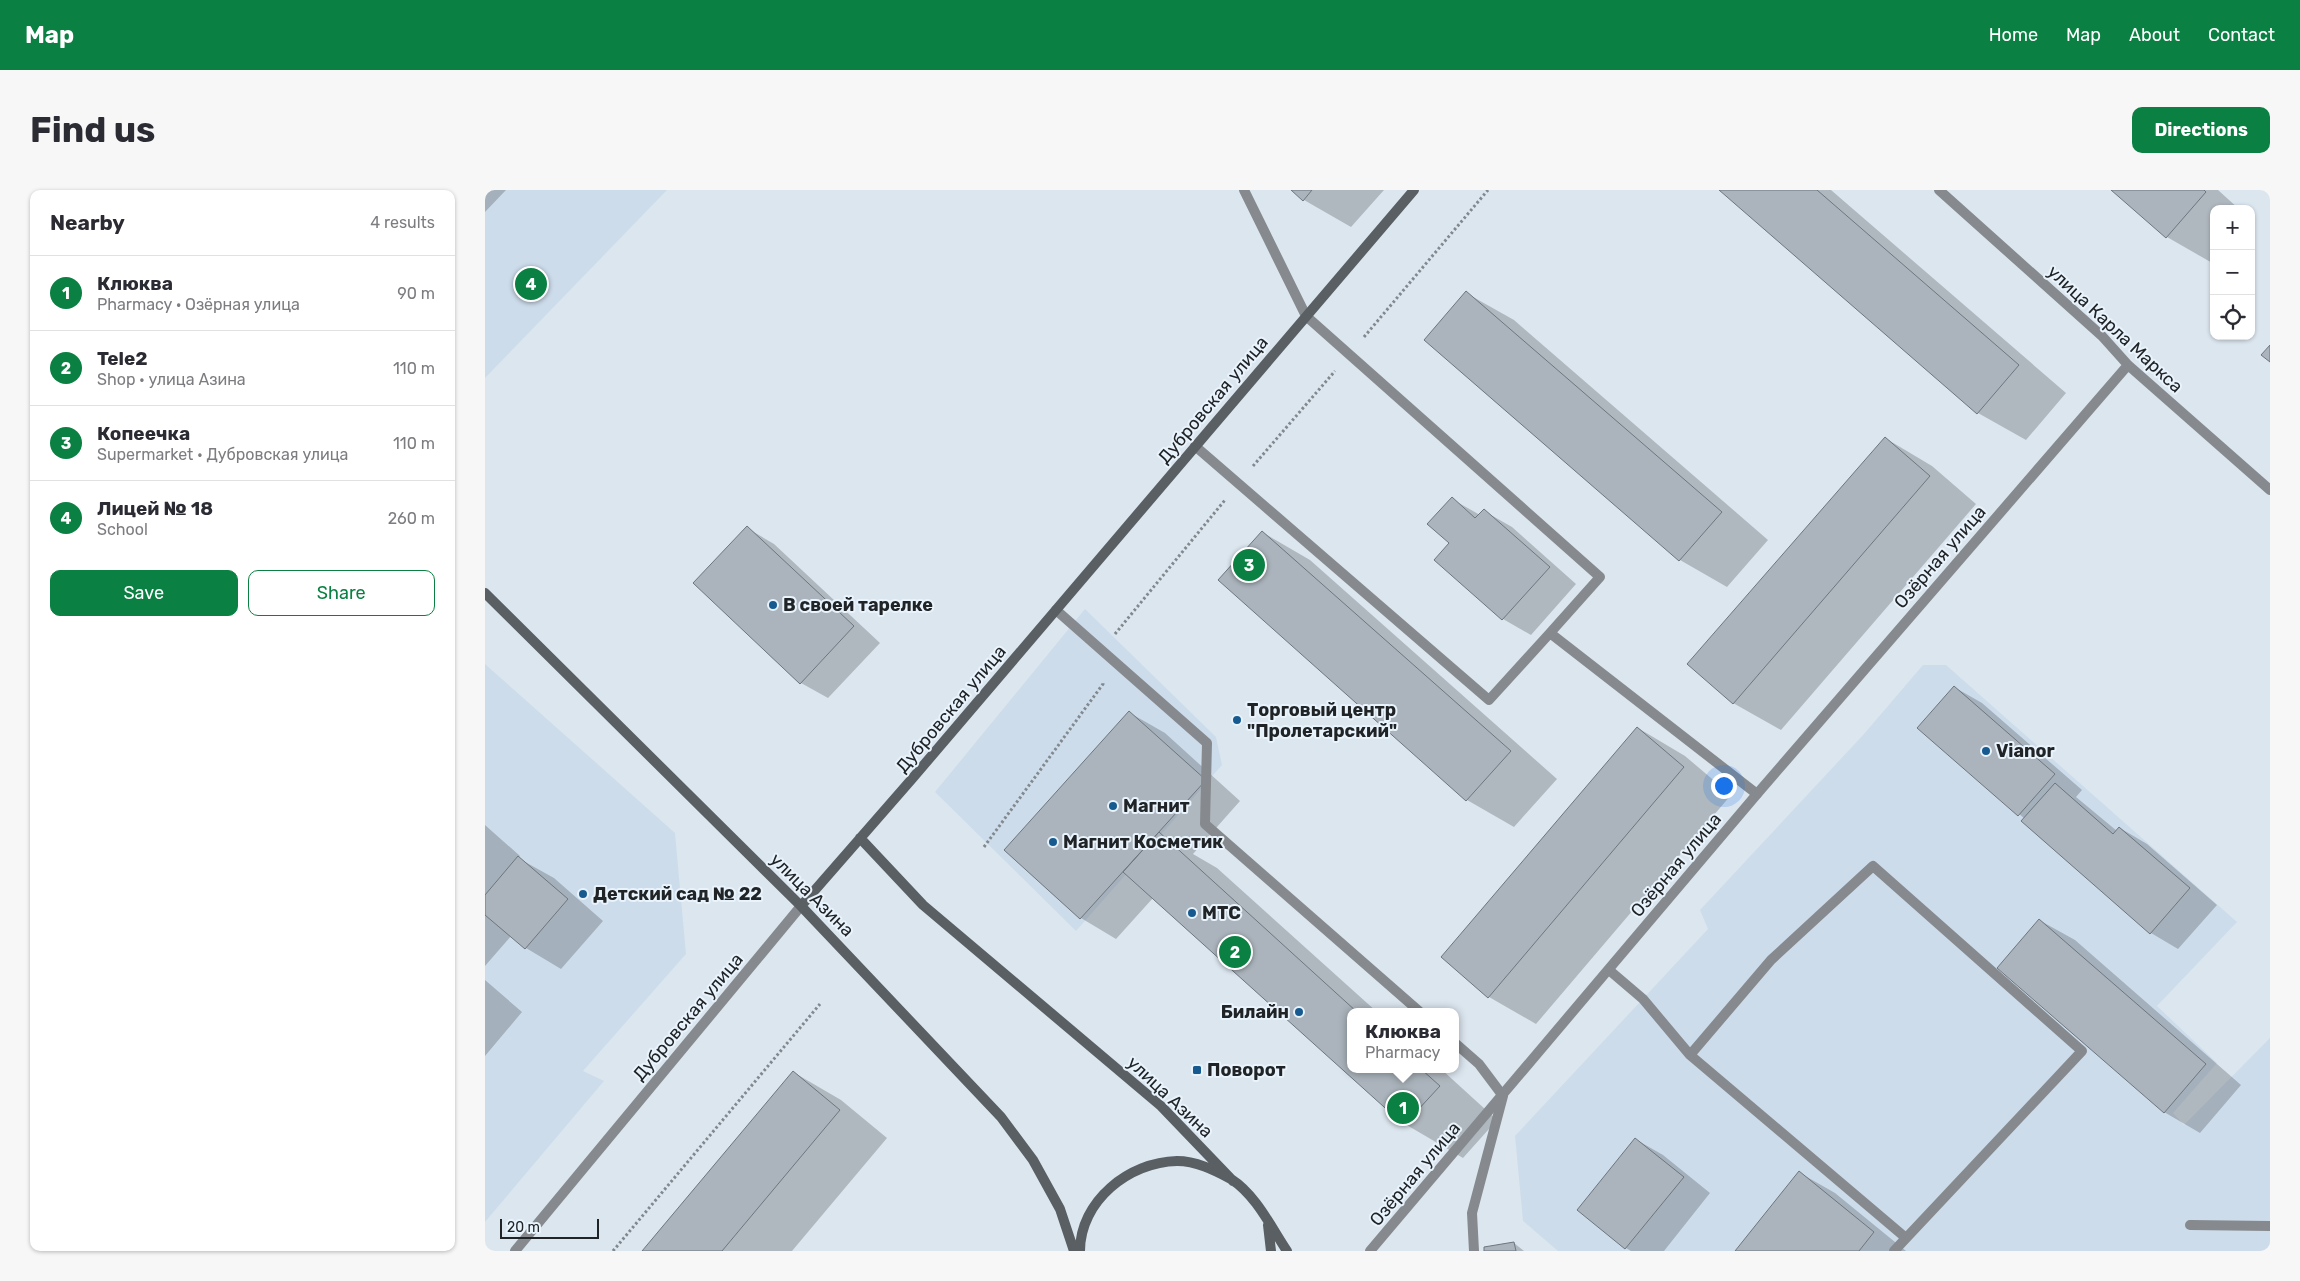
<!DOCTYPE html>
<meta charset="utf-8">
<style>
body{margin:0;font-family:Rubik,sans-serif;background:#f7f7f7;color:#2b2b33}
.controls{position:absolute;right:15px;top:15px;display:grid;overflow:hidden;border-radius:10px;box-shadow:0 1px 4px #0004}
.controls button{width:45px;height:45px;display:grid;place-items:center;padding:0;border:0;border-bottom:1px solid #e1e1e2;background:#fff;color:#2b2b33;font:25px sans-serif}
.scale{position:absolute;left:15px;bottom:12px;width:99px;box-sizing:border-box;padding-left:5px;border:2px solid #202427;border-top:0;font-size:14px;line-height:18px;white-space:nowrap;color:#202427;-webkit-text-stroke:4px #e9f3fc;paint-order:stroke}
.you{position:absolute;left:1238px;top:595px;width:18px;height:18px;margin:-12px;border:4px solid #fff;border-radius:50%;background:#1a73e8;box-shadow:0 0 0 8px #1a73e833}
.badge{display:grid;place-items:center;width:32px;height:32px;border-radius:50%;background:#0b8043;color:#fff;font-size:16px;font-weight:700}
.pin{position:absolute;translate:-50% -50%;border:2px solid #fff;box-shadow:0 1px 5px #0006}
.popup{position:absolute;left:862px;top:818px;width:112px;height:65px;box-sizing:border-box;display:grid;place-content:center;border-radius:10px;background:#fff;filter:drop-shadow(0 1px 4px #0005);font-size:16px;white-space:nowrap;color:#7c7c81}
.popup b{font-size:19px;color:#2b2b33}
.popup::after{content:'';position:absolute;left:50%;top:100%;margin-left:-10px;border:10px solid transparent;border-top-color:#fff}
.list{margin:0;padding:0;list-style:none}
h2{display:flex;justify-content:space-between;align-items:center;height:65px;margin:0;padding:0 20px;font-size:21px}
h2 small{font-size:16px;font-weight:400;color:#7c7c81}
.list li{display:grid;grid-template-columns:32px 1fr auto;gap:15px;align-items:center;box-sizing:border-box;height:75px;padding:0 20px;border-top:1px solid #e1e1e2}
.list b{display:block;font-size:19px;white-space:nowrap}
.list p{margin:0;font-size:16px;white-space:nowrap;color:#7c7c81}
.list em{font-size:16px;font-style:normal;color:#7c7c81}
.actions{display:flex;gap:10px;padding:15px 20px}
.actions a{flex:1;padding:11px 0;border:1px solid #0b8043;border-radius:10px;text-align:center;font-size:18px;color:#0b8043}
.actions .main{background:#0b8043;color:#fff}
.icon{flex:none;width:28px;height:28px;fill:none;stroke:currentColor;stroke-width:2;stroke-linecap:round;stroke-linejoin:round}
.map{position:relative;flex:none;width:1785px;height:1061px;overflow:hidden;border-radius:10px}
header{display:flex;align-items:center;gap:30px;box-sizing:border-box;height:70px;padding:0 25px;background:#0b8043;color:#fff}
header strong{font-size:24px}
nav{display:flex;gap:28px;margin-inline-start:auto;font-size:18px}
.intro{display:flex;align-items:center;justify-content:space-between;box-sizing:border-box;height:120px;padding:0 30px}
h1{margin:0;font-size:35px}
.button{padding:12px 22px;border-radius:10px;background:#0b8043;color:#fff;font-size:18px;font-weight:700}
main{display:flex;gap:30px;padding:0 30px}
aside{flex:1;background:#fff;border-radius:10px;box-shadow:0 1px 4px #0004}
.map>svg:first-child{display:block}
.built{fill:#cddceb}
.shadow{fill:#0003}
.building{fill:#abb4bc;stroke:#6d767e}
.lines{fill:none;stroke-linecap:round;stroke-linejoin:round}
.path{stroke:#81888e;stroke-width:3;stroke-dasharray:2.5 2.5;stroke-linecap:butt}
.service{stroke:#868a8e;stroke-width:10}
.minor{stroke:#868a8e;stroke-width:10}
.tertiary{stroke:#868a8e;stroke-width:10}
.secondary{stroke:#5a5f64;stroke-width:10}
.poi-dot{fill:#165a8f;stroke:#e9f3fc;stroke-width:2}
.labels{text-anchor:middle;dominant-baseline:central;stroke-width:4;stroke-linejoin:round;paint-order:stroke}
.street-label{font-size:18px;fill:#202427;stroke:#e9f3fc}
.poi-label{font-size:18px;font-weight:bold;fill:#202427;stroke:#e9f3fc;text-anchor:start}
</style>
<header>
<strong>Map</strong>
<nav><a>Home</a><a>Map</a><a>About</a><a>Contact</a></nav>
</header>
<div class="intro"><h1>Find us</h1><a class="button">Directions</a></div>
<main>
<aside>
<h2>Nearby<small>4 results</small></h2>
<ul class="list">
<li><span class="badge">1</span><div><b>Клюква</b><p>Pharmacy · Озёрная улица</p></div><em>90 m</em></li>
<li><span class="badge">2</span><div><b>Tele2</b><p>Shop · улица Азина</p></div><em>110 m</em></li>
<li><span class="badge">3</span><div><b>Копеечка</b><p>Supermarket · Дубровская улица</p></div><em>110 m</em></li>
<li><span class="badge">4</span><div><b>Лицей № 18</b><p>School</p></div><em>260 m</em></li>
</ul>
<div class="actions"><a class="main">Save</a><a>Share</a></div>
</aside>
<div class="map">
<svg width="1785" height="1061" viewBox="0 0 1785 1061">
<rect width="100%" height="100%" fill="#dce6ef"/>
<path class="built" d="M0,0H182L0,188Z
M600,419L731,547L737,575L591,741L450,602Z
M0,474L190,643L201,764L98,881L119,891L0,1032Z
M1438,475H1461L1752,732L1672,816L1732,873L1688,923L1699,935L1785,848V1061H1073L1038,1031L1030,946L1223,739L1215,720L1379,544Z"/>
<path class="shadow" d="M0,0H21L0,22Z
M808,0H899L866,37L819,10Z
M1236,0H1346L1581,203L1541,250L1493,223Z
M1628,0H1733L1754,19H1729V74L1682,47Z
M981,103L1029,130L1283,350L1242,397L1195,370L940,150Z
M1400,248L1447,276L1491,314L1296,540L1248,513Z
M967,309L995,325L999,321L1027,337L1091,394L1046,445L1018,429L951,370L966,353Z
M262,338L289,354L395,453L343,508L316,493Z
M777,342L825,370L1072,589L1029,637L982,610Z
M1469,497L1497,513L1597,600L1591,607L1632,641L1635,638L1662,654L1732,715L1693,759L1666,743L1540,629L1434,538Z
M645,523L680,543L755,611L708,664L732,678L892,822H866V879H956L1012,930L978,968L920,934L668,708L631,749L596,728L521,660Z
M1153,538L1200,566L1246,605L1051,834L1004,807Z
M0,635L35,666L33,668L69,688L118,731L76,779L41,758L26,746L0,776Z
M1554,730L1590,750L1756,895L1715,943L1679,922Z
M0,790L37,822L0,866Z
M308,882L356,910L402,948L307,1061H158Z
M1150,949L1178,965L1225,1003L1179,1061H1146L1141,1058Z
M1315,983L1350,1003L1421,1061H1251Z
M1029,1053L1039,1061H1001Z"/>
<path class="building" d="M806,0H827L818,11Z
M1234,0H1332L1534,175L1492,224Z
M1626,0H1719L1721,2L1681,48Z
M981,101L1237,322L1194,371L939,150Z
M1785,155V172L1776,165Z
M1400,247L1445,286L1248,514L1202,474Z
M967,307L990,328L999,319L1065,377L1017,430L949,370L964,353L942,334Z
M262,336L369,436L315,494L208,393Z
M777,341L1026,561L981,611L733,390Z
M1469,496L1570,584L1533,626L1432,538Z
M644,521L721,590L595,729L519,660Z
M1152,537L1199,577L1003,808L956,767Z
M1570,593L1628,644L1634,637L1705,698L1665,744L1536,631Z
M674,642L872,822H866V879H936L955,896L919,935L638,682Z
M33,666L83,709L40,759L0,725V705Z
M1554,729L1721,874L1679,923L1512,778Z
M308,881L355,920L237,1061H157Z
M1150,948L1199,987L1140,1059L1092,1020Z
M1314,981L1389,1042L1374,1061H1250Z
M1029,1052L1031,1061H999V1057Z"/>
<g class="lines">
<path class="path" d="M879,147L1003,0
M768,276L850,181
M630,444L740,310
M499,657L618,494V491
M128,1061L335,814"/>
<path class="service" d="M759,0L821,126L1115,387L1065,443
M710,256L1004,510L1065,443L1272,604
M571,420L722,553L720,634L935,822
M1124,780L1158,809L1205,865L1421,1048
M970,853L994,874L1018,906L987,1023L989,1061
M1205,865L1286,770L1388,676L1597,861L1409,1061
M1705,1035L1785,1036"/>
<path class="minor" d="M1454,0L1617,146L1643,175L1785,300
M885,1061L1272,604L1643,175"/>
<path class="tertiary" d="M30,1061L316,716"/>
<path class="secondary" d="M0,403L316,716L516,927L548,970L575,1019L589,1061
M375,648L438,715L676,916L748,991
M316,716L426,590L929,0
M783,1035L786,1061
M595,1061C595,1011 644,972 692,971C711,971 729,980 746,989C771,1005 786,1037 802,1061"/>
</g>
<g class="poi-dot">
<circle cx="288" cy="415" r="5"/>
<circle cx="752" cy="530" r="5"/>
<circle cx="1501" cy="561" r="5"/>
<circle cx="628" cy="616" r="5"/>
<circle cx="568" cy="652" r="5"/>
<circle cx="98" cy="704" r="5"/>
<circle cx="707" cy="723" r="5"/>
<circle cx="814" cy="822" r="5"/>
<rect x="707" y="875" width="10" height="10" rx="2.5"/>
</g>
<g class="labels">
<g class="street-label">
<text transform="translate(1630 139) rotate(43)">улица Карла Маркса</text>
<text transform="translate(728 210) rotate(-50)">Дубровская улица</text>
<text transform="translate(1455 367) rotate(-49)">Озёрная улица</text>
<text transform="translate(466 519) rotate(-50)">Дубровская улица</text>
<text transform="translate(1191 675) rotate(-50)">Озёрная улица</text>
<text transform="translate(327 705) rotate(45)">улица Азина</text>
<text transform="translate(203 827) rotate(-50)">Дубровская улица</text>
<text transform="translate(685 907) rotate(43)">улица Азина</text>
<text transform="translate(930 984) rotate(-50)">Озёрная улица</text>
</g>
<g class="poi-label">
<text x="298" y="415">В своей тарелке</text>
<text x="762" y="520">Торговый центр<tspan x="762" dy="21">"Пролетарский"</tspan></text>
<text x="1511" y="561">Vianor</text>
<text x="638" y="616">Магнит</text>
<text x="578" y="652">Магнит Косметик</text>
<text x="108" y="704">Детский сад № 22</text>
<text x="717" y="723">МТС</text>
<text x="804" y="822" text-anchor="end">Билайн</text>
<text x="722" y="880">Поворот</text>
</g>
</g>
</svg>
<div class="controls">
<button>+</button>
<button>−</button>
<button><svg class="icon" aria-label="locate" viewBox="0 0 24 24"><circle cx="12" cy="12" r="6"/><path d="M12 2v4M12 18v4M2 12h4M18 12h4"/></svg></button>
</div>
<div class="scale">20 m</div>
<div class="you"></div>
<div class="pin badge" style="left:918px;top:918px">1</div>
<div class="popup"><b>Клюква</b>Pharmacy</div>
<div class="pin badge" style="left:750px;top:762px">2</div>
<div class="pin badge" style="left:764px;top:375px">3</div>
<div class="pin badge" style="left:46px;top:94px">4</div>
</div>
</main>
